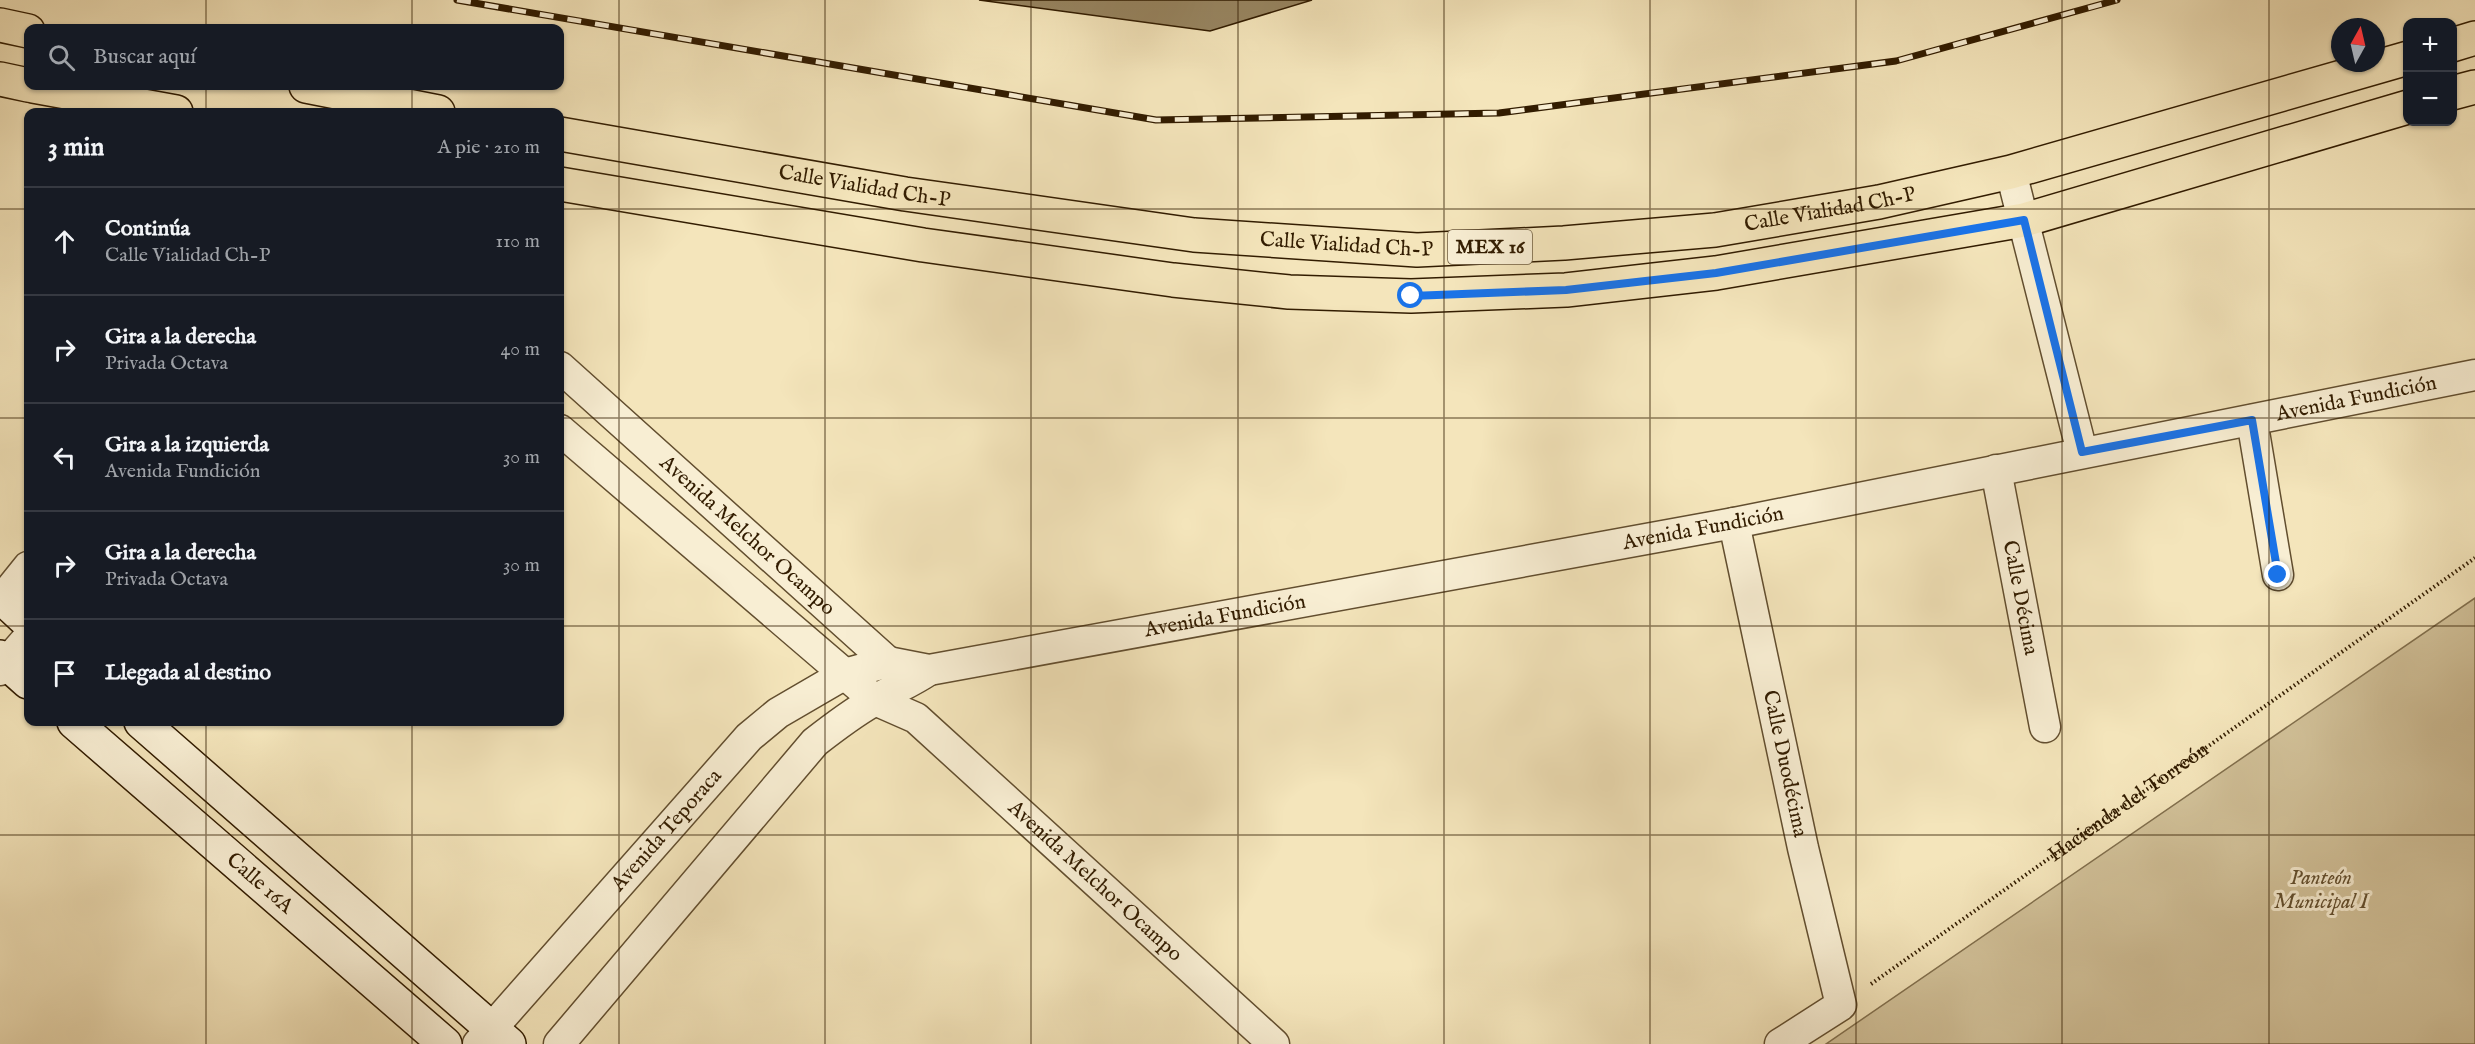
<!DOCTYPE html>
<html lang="es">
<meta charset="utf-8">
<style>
body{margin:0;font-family:"IM FELL English",serif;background:#242831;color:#f1f3f6}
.controls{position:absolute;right:18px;top:18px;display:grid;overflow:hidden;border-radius:12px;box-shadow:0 2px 4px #0004}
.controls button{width:54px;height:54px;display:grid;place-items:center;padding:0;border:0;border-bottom:2px solid #363941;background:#171b24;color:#f1f3f6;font:30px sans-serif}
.compass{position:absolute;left:2331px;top:18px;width:54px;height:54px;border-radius:50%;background:#171b24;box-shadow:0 2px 4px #0004;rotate:8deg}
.stop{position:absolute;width:18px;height:18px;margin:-14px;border:4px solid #1a73e8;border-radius:50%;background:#fff}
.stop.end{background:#1a73e8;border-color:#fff;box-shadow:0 2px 6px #0008}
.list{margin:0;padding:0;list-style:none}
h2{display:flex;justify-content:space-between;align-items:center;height:78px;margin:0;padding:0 24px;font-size:26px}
h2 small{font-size:20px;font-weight:400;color:#9ea1a6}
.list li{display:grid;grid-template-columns:39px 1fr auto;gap:18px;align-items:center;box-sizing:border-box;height:108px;padding:0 24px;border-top:2px solid #363941}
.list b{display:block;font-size:22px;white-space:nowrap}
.list p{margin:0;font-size:20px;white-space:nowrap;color:#9ea1a6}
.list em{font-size:20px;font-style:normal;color:#9ea1a6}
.icon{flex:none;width:33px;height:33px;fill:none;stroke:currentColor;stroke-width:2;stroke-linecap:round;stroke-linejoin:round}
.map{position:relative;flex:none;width:2475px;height:1044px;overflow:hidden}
.search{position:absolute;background:#171b24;box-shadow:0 2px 4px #0004;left:24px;top:24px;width:540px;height:66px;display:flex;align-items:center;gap:15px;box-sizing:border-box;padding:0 21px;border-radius:12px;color:#9ea1a6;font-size:22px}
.panel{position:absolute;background:#171b24;box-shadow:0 2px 4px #0004;left:24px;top:108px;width:540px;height:618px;border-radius:12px}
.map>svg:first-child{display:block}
.green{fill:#d3c39b;stroke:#82704e;stroke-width:1.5}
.building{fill:#978561;stroke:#321c00;stroke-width:1.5}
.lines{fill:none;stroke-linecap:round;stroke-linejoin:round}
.street-casing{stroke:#624e2f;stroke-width:33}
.secondary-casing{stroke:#321c00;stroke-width:36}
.primary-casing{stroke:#321c00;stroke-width:36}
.path{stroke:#321c00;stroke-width:4;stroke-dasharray:1.5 3;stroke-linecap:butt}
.street{stroke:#f8eed3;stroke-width:30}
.secondary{stroke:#f8eed3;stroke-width:33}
.primary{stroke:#f4e5bb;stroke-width:33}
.rail-casing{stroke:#321c00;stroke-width:7}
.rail{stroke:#f8eed3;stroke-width:4.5;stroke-dasharray:14;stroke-linecap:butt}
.route{stroke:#1a73e8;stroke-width:8}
.grid{fill:none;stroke:#321c00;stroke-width:1.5;stroke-opacity:0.55}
.labels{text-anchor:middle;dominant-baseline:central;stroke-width:6;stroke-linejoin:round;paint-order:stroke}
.shield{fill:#f8eed3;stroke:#6d5b3f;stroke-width:1.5}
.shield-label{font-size:20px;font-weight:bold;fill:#321c00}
.street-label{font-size:21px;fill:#321c00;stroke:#f8eed3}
.park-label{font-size:21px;font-style:italic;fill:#624e2e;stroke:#f8eed3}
</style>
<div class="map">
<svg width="2475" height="1044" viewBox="0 0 2475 1044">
<rect width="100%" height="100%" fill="#f4e5bb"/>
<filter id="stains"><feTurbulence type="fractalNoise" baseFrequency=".00333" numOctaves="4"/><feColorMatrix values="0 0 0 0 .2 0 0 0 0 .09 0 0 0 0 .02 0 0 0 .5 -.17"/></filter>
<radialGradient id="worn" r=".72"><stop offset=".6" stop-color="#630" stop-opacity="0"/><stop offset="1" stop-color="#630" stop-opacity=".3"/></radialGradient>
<path class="green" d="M2475,598V1044H1826Z"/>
<path class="building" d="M979,0H1312L1210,31Z"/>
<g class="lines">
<g class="street-casing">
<g id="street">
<path d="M2011,172L2082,452"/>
<path id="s2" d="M560,367L888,662L897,674"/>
<path d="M2252,420L2278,575"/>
<path id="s3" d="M560,430L875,700L916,718L1274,1044"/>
<path id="s4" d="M1996,470L2045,727"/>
<path id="s5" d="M1734,523L1803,848L1841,1005L1780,1044"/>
<path d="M0,602L28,567"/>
<path d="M0,670L28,638"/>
<path id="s6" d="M478,1044L749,737L778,713L845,674L888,662L929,670L1734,523L2475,375"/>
<path d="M559,1044L815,742C833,728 851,714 872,702C891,690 910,683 929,670"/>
</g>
</g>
<g class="secondary-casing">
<g id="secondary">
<path d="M0,596L28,622"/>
<path d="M0,657L28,682"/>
<path id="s7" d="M74,722L445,1044"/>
<path d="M141,722L509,1044"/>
</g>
</g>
<g class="primary-casing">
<g id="primary">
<path d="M0,25L28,31"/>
<path d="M2452,45L2475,38"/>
<path d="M0,79L28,85"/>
<path d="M33,86L176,112"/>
<path d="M306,86L438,112"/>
<path d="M2452,93L2475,87"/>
<path id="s8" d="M560,134L905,194L1194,235L1417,250L1564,243L1715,230L1879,202L2011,172L2408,58"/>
<path d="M560,184L923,245L1173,280L1289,292L1411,296L1566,290L1716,273L2024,220L2408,107"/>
</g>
</g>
<path class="path" id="s1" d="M1871,984L2475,558"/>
<use href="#street" class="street"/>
<use href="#secondary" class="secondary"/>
<use href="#primary" class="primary"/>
<g class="rail-casing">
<path id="rail" d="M457,0L1156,120L1499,113L1896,61L2117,0"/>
</g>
<use href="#rail" class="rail"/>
</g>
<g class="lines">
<path class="route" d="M1411,296L1566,290L1716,273L2024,220L2082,452L2252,420L2278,575"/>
</g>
<path class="grid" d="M206,0V28M412,0V28M619,0V1044M825,0V1044M1031,0V1044M1238,0V1044M1444,0V1044M1650,0V1044M1856,0V1044M2062,0V1044M2269,0V1044M206,86V112M412,86V112M0,209H28M560,209H2475M0,418H28M560,418H2475M0,626H28M560,626H2475M206,722V1044M412,722V1044M0,835H2475"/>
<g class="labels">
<rect class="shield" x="1448" y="230" width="84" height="34" rx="4.5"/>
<g class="shield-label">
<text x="1490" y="247">MEX 16</text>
</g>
<g class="street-label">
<text stroke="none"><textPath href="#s8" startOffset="309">Calle Vialidad Ch-P</textPath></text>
<text stroke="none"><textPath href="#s8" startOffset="1281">Calle Vialidad Ch-P</textPath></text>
<text stroke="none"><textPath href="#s8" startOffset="795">Calle Vialidad Ch-P</textPath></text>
<text stroke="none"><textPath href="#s6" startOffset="2064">Avenida Fundición</textPath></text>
<text stroke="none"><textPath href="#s6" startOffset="1398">Avenida Fundición</textPath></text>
<text stroke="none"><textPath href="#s2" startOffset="252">Avenida Melchor Ocampo</textPath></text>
<text stroke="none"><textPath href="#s4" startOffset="130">Calle Décima</textPath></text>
<text stroke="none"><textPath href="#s6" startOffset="912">Avenida Fundición</textPath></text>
<text stroke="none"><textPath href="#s5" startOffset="246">Calle Duodécima</textPath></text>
<text stroke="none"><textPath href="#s1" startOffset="315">Hacienda del Torreón</textPath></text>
<text stroke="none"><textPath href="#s6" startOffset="285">Avenida Teporaca</textPath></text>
<text stroke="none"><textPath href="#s3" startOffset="702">Avenida Melchor Ocampo</textPath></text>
<text stroke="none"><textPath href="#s7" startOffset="246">Calle 16A</textPath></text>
</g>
<g class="park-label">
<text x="2321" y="878">Panteón<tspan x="2321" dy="24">Municipal I</tspan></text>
</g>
</g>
<rect width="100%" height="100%" filter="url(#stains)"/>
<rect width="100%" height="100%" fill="url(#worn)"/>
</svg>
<div class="controls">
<button>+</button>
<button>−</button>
</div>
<svg class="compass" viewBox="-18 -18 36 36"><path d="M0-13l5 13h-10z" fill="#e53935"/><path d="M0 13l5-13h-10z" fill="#9ea1a6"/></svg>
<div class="stop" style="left:1411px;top:296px"></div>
<div class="stop end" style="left:2278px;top:575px"></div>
<div class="search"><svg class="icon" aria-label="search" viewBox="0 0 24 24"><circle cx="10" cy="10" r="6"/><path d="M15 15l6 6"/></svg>Buscar aquí</div>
<section class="panel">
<h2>3 min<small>A pie · 210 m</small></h2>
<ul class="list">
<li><svg class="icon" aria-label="ahead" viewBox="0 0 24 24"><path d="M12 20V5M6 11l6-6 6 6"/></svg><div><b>Continúa</b><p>Calle Vialidad Ch-P</p></div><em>110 m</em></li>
<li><svg class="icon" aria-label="right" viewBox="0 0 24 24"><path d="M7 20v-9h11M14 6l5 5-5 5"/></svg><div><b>Gira a la derecha</b><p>Privada Octava</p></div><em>40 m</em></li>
<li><svg class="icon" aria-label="left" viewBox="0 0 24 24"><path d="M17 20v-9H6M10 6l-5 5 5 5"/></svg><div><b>Gira a la izquierda</b><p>Avenida Fundición</p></div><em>30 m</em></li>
<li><svg class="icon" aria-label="right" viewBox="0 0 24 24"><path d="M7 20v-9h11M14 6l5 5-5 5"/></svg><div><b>Gira a la derecha</b><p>Privada Octava</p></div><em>30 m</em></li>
<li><svg class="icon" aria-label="arrive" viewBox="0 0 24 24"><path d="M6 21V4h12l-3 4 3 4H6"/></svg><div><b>Llegada al destino</b></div></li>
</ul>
</section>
</div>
